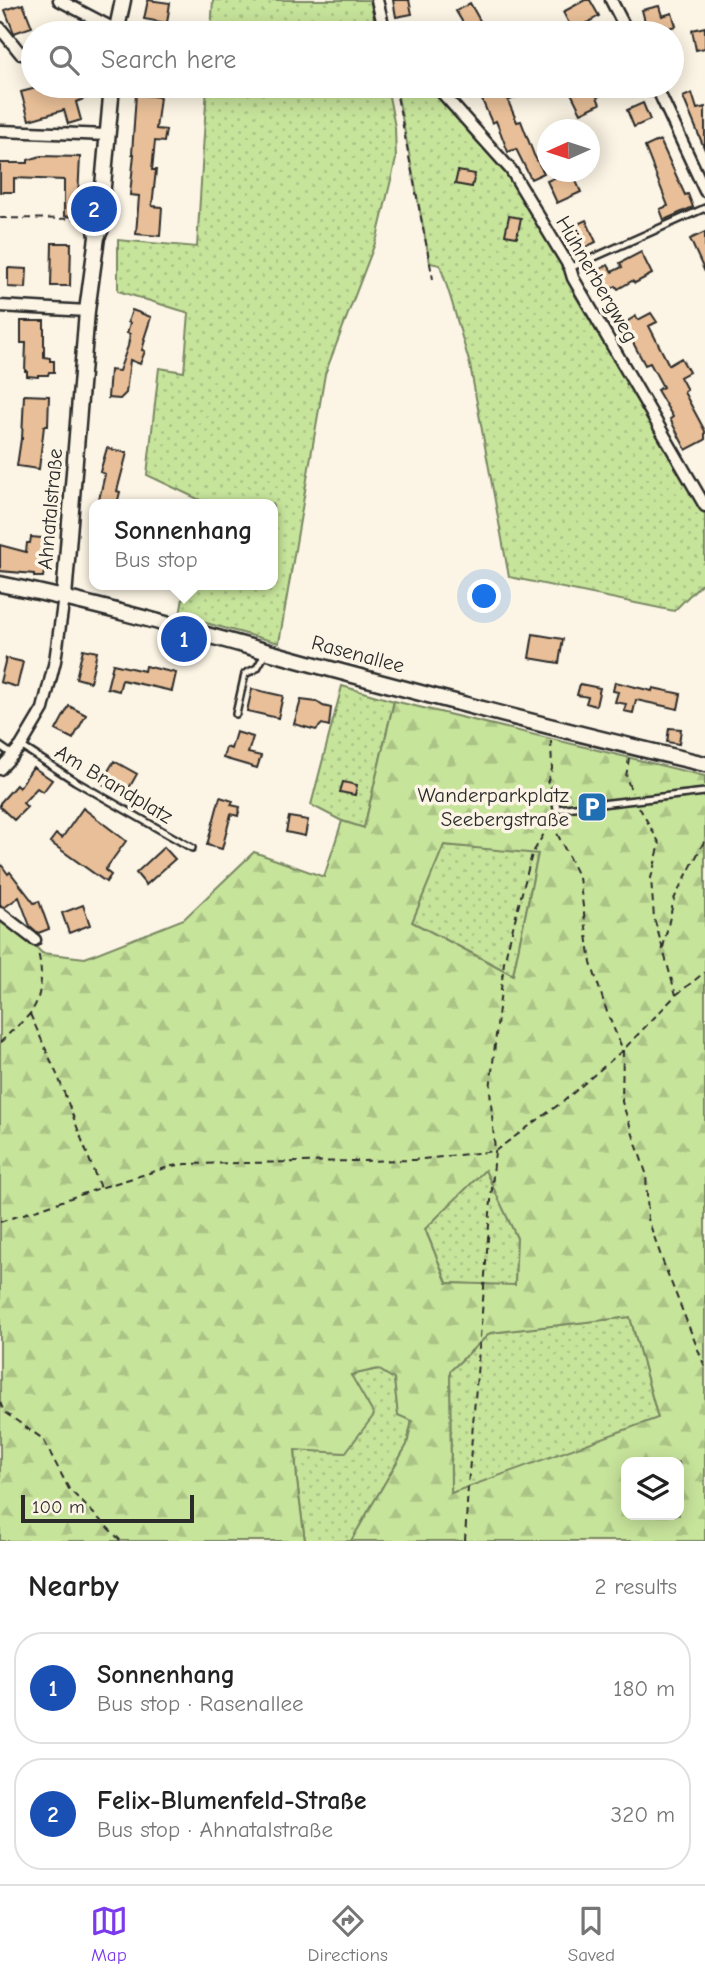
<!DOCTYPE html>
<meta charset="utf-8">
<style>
body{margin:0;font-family:"Comic Neue",sans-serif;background:#f2f2f2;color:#222}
.controls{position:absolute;right:21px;bottom:21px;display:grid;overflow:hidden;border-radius:14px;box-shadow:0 4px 18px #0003}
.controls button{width:63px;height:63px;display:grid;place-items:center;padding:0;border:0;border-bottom:2px solid #e0e0e0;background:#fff;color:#222;font:35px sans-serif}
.compass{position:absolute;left:537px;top:119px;width:63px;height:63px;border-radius:50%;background:#fff;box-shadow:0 4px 18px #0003;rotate:267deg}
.scale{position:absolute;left:21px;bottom:18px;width:173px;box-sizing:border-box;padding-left:7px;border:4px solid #2b2b2b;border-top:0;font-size:19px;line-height:24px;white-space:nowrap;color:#2b2b2b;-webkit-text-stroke:5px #fcf5e5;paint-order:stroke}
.you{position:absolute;left:485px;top:597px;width:24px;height:24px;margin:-18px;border:5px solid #fff;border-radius:50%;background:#1a73e8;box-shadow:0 0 0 10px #1a73e833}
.badge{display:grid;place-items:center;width:46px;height:46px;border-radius:50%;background:#7c3aed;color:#fff;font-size:23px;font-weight:700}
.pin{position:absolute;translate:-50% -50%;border:4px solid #fff;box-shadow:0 2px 7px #0006}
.popup{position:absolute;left:89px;top:499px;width:189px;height:91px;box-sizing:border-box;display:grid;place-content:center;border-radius:14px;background:#fff;filter:drop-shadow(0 2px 5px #0005);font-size:23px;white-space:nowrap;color:#767676}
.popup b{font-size:26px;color:#222}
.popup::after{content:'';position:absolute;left:50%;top:100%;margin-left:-14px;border:14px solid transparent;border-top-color:#fff}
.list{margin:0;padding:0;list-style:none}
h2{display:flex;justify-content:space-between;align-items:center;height:91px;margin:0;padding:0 28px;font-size:30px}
h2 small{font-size:23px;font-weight:400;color:#767676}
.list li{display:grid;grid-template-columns:46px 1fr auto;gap:21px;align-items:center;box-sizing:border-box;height:112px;margin:0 14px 14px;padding:0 14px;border:2px solid #e0e0e0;border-radius:28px}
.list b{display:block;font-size:26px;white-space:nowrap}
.list p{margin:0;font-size:23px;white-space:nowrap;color:#767676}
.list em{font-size:23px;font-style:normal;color:#767676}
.icon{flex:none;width:38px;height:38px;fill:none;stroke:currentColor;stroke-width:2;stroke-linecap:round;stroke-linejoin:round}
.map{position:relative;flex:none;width:705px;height:1541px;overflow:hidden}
.search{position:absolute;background:#fff;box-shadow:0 4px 18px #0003;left:21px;right:21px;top:21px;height:77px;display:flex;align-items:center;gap:18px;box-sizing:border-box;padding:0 24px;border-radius:38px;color:#767676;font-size:26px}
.sheet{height:343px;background:#fff}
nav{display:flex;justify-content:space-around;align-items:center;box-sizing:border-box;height:98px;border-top:2px solid #e0e0e0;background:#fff;font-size:19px;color:#767676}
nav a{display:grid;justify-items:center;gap:4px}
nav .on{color:#7c3aed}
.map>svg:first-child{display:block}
.grass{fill:url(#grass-dots);stroke:#798863;stroke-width:2}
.forest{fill:url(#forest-firs);stroke:#798863;stroke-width:2;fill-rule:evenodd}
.building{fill:#e8bf98;stroke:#2b2b2b;stroke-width:2}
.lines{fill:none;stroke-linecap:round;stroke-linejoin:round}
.lane-casing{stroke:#2b2b2b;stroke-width:10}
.street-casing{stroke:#2b2b2b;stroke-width:15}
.secondary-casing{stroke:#2b2b2b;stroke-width:19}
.path{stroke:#2b2b2b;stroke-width:2;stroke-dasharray:7 5;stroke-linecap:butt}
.lane{stroke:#fcf5e5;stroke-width:5}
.street{stroke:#fcf5e5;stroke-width:10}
.secondary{stroke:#fcf5e5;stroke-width:14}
.labels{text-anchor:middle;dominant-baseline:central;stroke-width:7;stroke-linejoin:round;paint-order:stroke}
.street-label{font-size:21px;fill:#2b2b2b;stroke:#fcf5e5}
.poi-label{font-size:21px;fill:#2b2b2b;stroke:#fcf5e5;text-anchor:end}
</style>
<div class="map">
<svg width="705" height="1541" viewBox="0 0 705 1541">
<defs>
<pattern id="grass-dots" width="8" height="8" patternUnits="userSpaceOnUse" patternTransform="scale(1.75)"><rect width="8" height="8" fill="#c7e49b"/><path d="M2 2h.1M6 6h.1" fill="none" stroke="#abc486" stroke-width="1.8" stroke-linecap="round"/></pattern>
<pattern id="forest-firs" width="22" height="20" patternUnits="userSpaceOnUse" patternTransform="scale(1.75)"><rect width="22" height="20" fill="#c7e49b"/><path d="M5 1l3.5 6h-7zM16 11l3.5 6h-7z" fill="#abc486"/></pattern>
</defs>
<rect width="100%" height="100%" fill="#fcf5e5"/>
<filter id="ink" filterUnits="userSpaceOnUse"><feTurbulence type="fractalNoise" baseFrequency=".0143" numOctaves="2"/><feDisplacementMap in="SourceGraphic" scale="14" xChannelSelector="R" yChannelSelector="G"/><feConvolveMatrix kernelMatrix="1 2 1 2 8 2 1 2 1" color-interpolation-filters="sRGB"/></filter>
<g filter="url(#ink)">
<path class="grass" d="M213,0H370L377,33H211Z
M207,86H387L395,127L396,159L377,238L325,374L279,643L180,616L185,585H273V504H202V501L147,475L159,368L184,372L189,313L118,291V240L197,247Z
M396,86H431L514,178L566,269L575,295L705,514V580L674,611L509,577L470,365L451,299L440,265L430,263Z
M342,686L394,701L364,828L342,821L311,805Z
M443,845L538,853L513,975L412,922Z
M485,1169L517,1238L515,1286L447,1283L425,1229Z
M630,1317L658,1418L451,1494L450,1371L490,1333Z
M378,1369L394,1379L398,1415L412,1420L407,1445L351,1541H305L297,1481L295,1449L345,1453L351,1375Z"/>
<path class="forest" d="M394,701L705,776V1541H351L407,1445L412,1421L398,1415L394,1379L378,1369L351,1375L374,1415L345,1453L295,1450L297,1481L305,1541H0V920L23,934L42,953L85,958L184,919L254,852L324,877L342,821L364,828ZM444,845L538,854L513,975L412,922ZM485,1170L517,1238L515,1285L447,1283L425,1229ZM630,1317L658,1418L451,1493L450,1371L490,1333ZM626,1462H679V1515H626Z"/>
<path class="building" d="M148,0L170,3L167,23L144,19Z
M393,0H409L412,14L396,17Z
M585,0H590L599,16L573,31L563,12Z
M470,3L487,33H469L456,11Z
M23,4L32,27L14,33L5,10Z
M659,6L662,16L672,13L676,26L648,33L642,10Z
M705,27V48L696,50L692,30Z
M44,86H80L84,99L76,102L81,120L68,124L64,110L29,120L21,92Z
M476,86H523L526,92L508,101L517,122L521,121L534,155L544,173L531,179L516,149L508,152L496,121L492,123Z
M585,86H620L597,97L600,104L581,113L571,93Z
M692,93L697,109L705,107V150L683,97Z
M136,94L160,97L156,129L166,130L164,142L155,141L152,170H156L152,206L162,207L160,236L136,234L139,196L130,195L134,154H132Z
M643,103L650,120L634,127L627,110Z
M660,140L685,195L688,194L693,207L664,220L660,209L668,206L645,147Z
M41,156L80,157L77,217L64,216V180L14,178V192H0V163H28V160Z
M458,171L475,174L472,187L455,184Z
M568,172H572L581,192L557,203L547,181Z
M509,216L521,218L517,237L505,235Z
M586,220L596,242L578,251L567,229Z
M705,232V272L690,239Z
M52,243H71L70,286H51Z
M641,252L652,274L635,283L632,281L618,289L616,286L603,293L592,273L608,265L612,272L622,267L620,263Z
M8,268L27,269L26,288L8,287Z
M132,310L151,317L144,339L145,340L142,350L145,351L140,364L130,360L126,393L120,399L108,398L110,370L119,371L128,346L130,334L127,333L130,323L128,322Z
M651,313L657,322L649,326L669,365L681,358L689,372L680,377L687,390L684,392L705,431V440L686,450L670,419L673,417L657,390L663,387L650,363L645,365L623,324L636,316L638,320Z
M21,321H44V357L50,358V361H54V372H49L48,375H38V377L27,376V371H25L26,343H21Z
M24,395L49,396L48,426H44L39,469L17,466L21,439H22Z
M107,448L127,453L117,491L120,492L117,504H98L105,474L100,472Z
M31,537L52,539L49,572H44L43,577H34V574L0,571V545L26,552L27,543H30Z
M533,634L563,639L559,663L529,658Z
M83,649L97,652L90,682L76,678Z
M6,658L23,662L17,687L0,682Z
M113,664L144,671L145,666L176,673L172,691L122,680L119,691L107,688Z
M615,682L652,691L653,688L681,694L678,709L636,700L633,713L624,711L626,704L615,702L618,692L613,691Z
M580,684L600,688L596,706L586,703L588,697L577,695Z
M252,689L283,696L278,718L247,711Z
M301,700L317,702L323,706L331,708L329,726L322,724L316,730L294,724Z
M69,706L86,715L73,739L56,730Z
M669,728L681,729L679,744L667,742Z
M236,732L253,737L248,753L261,756L257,768L223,758L226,747L231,749Z
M114,761L137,774L124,797L101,783Z
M33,767L52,780L43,792L37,788L23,803L27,807L14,820L0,807V803L16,785L19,788Z
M343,782L357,785L355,795L340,792Z
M220,797L233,801L231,805L240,807L238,816L231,814L222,849L207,845Z
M83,808L126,841L105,870L111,875L106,882L50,842L56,834L62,838Z
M289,817L308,820L305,836L286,832Z
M164,847L175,859L146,885L136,873Z
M0,863L8,874L10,872L34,903L39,901L49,929L38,933L30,926L19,897L5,907L0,906Z
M83,905L90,925L69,933L62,913Z"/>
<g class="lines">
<g class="lane-casing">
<path id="lane" d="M570,268L705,208
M236,714L245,674L257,668L265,654
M0,746L13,755
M21,746L75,781L192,848
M554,790L557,809L705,792"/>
</g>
<g class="street-casing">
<path id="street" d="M59,0L116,30
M377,0L384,28L389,33
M611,0L628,33
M0,28L21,54
M436,86L511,170L570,268L573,278L705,506
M656,86L705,191
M0,131L108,135
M0,306L87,311
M0,769L21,746L43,709L55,661L64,597
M0,913L35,940"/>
</g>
<g class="secondary-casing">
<path id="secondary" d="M116,33L123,0
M97,237C105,222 107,214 102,197
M0,584C113,607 223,640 334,670C457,703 581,735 705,764
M64,597L87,311L97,237L95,219L96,210L102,197L112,86"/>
</g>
<path class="path" d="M395,86L433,279
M0,218L83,219
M629,758L626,777L632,793
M547,783L552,769L551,741
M639,807L660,844L651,878L654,918L676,995
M552,823L579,878L591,963L608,1015L623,1050L622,1102L646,1173L648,1219L663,1262L705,1367
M663,948L674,899L705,840
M30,1014L59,1079L100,1188
M0,1043C9,1033 19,1025 28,1016C43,999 43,972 38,952
M0,1222L100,1188L172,1166L186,1164L414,1160L495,1151L565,1100L623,1050L676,995L705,972
M0,1402L4,1412L43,1439L69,1489L121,1541
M465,1541L468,1486L495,1151L490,1090L504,962L532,854L554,817"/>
<use href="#lane" class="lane"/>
<use href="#street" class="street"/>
<use href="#secondary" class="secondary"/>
</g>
</g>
<defs>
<g id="parking-square" transform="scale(1.575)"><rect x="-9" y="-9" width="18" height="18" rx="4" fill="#1f6fb2" stroke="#fcf5e5"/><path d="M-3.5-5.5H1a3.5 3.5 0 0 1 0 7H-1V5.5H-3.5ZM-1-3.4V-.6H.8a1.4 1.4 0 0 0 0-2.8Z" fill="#fff"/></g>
</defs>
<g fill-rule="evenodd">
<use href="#parking-square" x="592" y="807"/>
</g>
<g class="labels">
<g class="street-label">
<text transform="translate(597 279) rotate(60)">Hühnerbergweg</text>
<text transform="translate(50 509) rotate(-85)">Ahnatalstraße</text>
<text transform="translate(358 654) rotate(15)">Rasenallee</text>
<text transform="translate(114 784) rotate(31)">Am Brandplatz</text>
</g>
<g class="poi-label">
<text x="569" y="795">Wanderparkplatz<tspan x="569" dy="24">Seebergstraße</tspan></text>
</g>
</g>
</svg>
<div class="controls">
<button><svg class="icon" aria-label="layers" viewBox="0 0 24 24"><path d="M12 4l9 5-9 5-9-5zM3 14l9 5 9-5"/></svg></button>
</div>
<svg class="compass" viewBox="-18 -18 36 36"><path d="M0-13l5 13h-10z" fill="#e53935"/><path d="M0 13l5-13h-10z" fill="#767676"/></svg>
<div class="scale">100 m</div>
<div class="you"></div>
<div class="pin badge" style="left:184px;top:639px;background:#1a4fb4">1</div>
<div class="popup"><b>Sonnenhang</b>Bus stop</div>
<div class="pin badge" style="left:94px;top:209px;background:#1a4fb4">2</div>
<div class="search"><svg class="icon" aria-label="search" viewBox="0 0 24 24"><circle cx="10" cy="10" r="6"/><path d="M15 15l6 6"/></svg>Search here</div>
</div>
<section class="sheet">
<h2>Nearby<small>2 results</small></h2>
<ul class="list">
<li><span class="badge" style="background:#1a4fb4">1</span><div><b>Sonnenhang</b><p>Bus stop · Rasenallee</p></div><em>180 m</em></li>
<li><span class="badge" style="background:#1a4fb4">2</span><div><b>Felix-Blumenfeld-Straße</b><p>Bus stop · Ahnatalstraße</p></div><em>320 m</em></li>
</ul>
</section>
<nav>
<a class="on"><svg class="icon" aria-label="map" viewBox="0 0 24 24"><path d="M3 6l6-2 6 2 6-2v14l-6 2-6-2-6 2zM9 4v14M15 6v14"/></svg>Map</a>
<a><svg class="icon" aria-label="directions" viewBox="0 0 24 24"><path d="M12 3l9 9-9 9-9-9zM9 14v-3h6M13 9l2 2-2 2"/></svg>Directions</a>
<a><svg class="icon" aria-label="saved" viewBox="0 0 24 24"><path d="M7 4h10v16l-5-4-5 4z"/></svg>Saved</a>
</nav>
